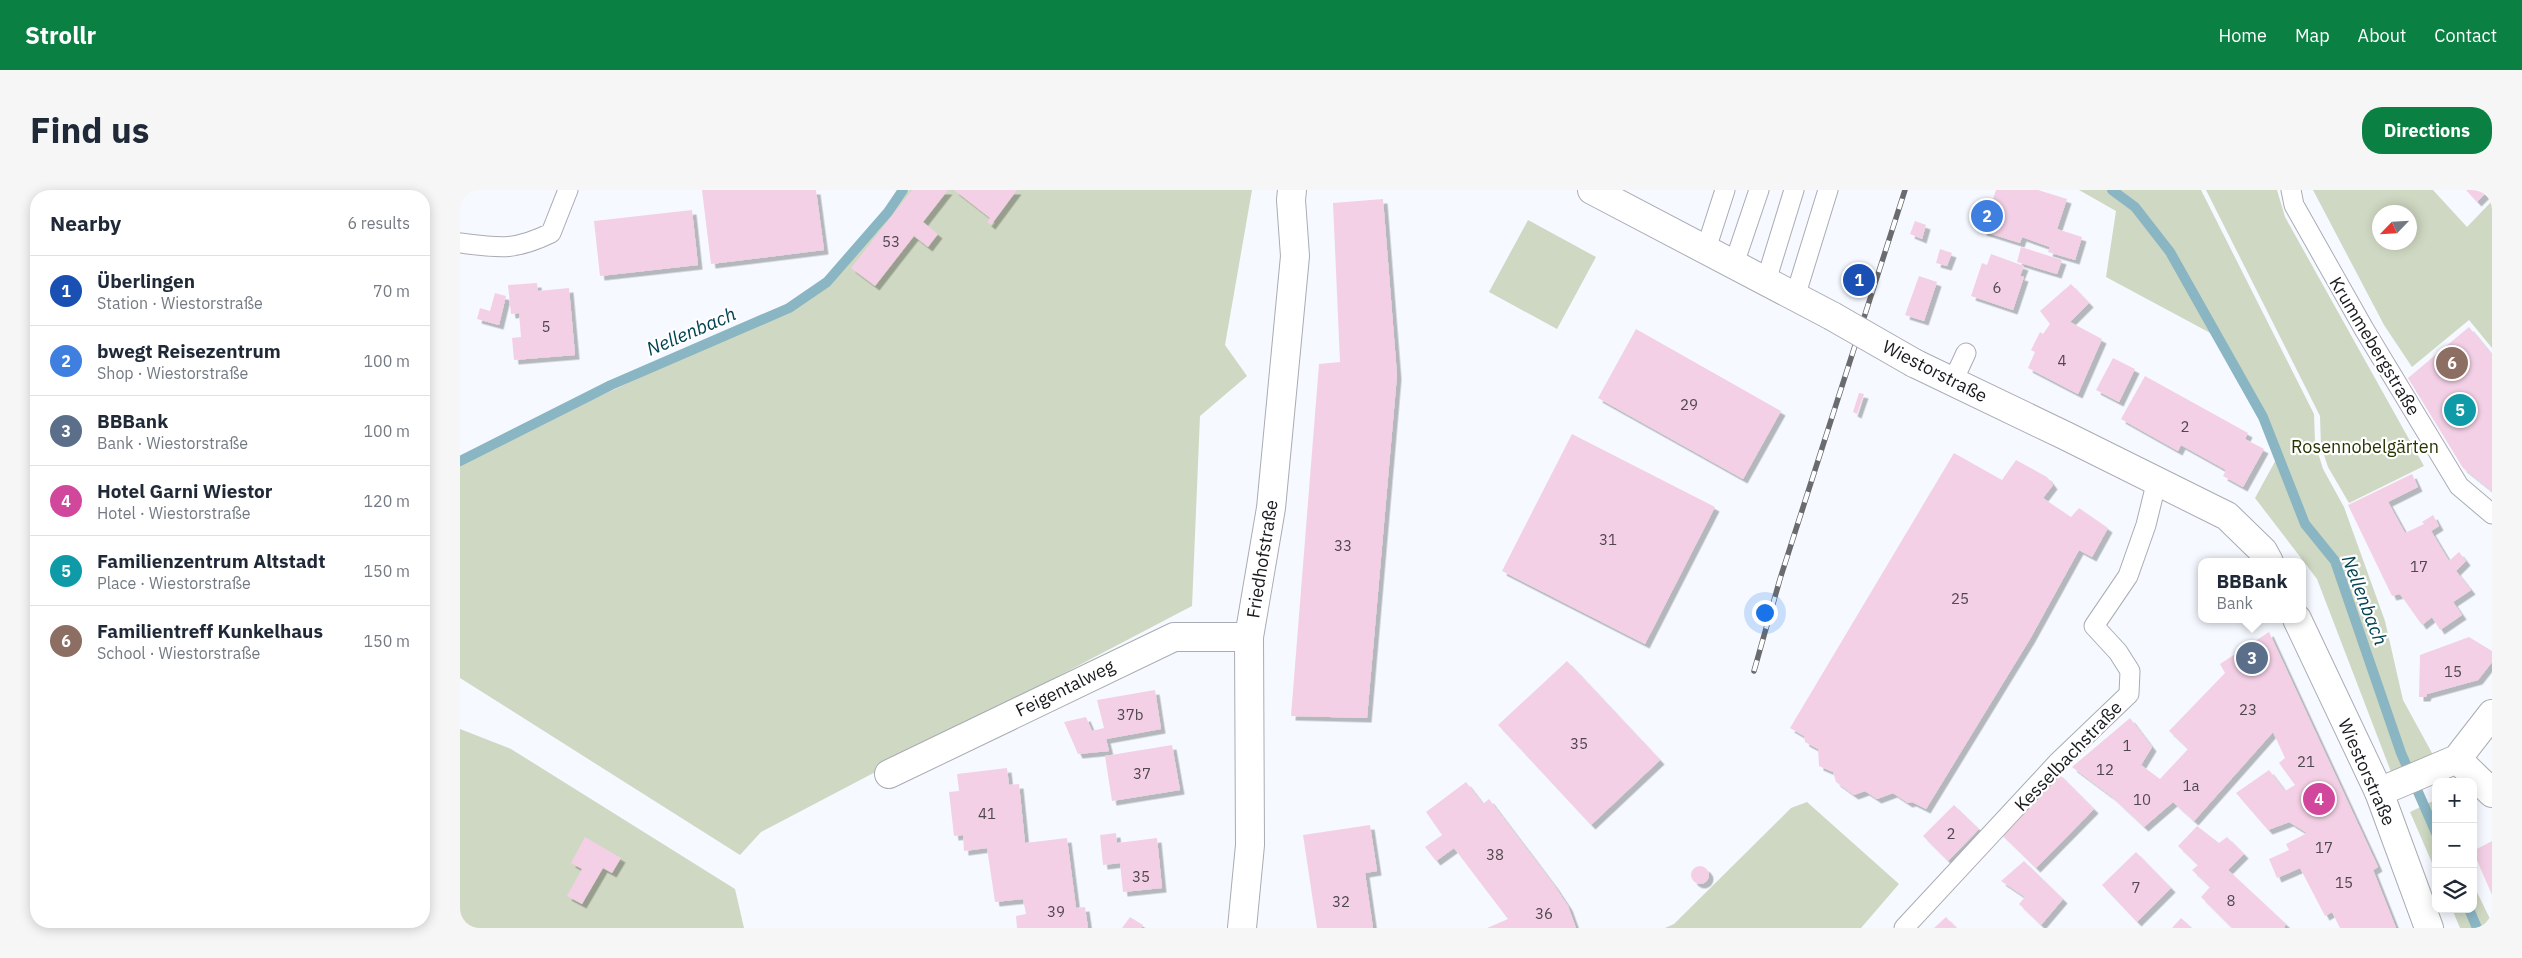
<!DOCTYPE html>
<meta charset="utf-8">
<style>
body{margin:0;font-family:"IBM Plex Sans",sans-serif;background:#f6f6f7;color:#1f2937}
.controls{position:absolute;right:15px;bottom:15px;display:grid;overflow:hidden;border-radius:10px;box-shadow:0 2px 12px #0003}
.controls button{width:45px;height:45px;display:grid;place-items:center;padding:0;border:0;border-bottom:1px solid #e0e1e3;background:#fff;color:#1f2937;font:25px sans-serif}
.compass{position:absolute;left:1912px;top:15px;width:45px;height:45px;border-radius:50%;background:#fff;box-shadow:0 2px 12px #0003;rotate:245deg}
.you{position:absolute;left:1304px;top:422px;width:18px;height:18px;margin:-12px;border:4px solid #fff;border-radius:50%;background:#1a73e8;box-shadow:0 0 0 8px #1a73e833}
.badge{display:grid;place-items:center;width:32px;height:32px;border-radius:50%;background:#0b8043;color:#fff;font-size:16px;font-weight:700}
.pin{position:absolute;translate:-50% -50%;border:2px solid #fff;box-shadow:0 1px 5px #0006}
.popup{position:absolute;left:1738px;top:368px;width:108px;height:65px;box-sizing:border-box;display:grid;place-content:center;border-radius:10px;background:#fff;filter:drop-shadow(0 1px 4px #0005);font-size:16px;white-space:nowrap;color:#747a83}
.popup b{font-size:19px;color:#1f2937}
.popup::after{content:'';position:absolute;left:50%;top:100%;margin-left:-10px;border:10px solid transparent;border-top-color:#fff}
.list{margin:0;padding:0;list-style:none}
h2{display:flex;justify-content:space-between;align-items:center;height:65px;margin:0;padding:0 20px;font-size:21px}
h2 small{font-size:16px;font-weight:400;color:#747a83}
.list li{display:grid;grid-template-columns:32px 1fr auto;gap:15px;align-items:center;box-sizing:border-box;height:70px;padding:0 20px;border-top:1px solid #e0e1e3}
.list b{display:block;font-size:19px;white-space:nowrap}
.list p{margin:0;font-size:16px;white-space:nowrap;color:#747a83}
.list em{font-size:16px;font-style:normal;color:#747a83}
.icon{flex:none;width:28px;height:28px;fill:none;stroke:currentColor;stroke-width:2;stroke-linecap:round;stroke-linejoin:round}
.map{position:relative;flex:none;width:2032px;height:738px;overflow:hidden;border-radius:20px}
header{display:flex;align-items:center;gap:30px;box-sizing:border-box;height:70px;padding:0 25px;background:#0b8043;color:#fff}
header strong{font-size:24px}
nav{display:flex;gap:28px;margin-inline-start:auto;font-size:18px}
.intro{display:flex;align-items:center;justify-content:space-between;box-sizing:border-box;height:120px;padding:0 30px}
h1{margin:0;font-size:35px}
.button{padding:12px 22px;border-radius:20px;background:#0b8043;color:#fff;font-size:18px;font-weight:700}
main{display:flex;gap:30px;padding:0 30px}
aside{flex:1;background:#fff;border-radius:20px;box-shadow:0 2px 12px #0003}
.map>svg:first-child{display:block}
.green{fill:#cfd8c2;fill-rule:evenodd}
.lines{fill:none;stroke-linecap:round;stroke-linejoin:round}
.stream{stroke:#8ab5c3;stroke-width:10}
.building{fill:#f4d0e6;filter:url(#shadow)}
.service-casing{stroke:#a9acb3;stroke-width:21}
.minor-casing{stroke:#a9acb3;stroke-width:30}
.tertiary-casing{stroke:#a9acb3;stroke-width:30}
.service{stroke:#fff;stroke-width:19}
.minor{stroke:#fff;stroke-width:28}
.tertiary{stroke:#fff;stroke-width:28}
.rail-casing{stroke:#6a6b6f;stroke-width:5.5}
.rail{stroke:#fff;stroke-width:4;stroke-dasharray:11;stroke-linecap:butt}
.tertiary-bridge-casing{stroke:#a9acb3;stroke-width:30;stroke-linecap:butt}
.tertiary-bridge{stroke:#fff;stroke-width:28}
.labels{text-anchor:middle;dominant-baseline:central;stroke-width:4.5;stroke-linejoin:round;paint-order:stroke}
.number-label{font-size:15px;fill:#50484f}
.street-label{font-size:18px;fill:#191a1d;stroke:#fff}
.park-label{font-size:18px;fill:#263600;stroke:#fff}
.water-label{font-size:19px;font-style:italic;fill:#004352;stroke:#fff}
</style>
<header>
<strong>Strollr</strong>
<nav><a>Home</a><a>Map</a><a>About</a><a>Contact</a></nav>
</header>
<div class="intro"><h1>Find us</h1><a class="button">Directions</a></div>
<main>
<aside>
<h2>Nearby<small>6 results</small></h2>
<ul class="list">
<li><span class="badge" style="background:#1a4fb4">1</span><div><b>Überlingen</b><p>Station · Wiestorstraße</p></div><em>70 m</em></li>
<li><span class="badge" style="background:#3f7fe0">2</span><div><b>bwegt Reisezentrum</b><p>Shop · Wiestorstraße</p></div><em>100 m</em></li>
<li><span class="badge" style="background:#5c6f8a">3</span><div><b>BBBank</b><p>Bank · Wiestorstraße</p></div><em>100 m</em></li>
<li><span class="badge" style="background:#d1479c">4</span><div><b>Hotel Garni Wiestor</b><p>Hotel · Wiestorstraße</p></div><em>120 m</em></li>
<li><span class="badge" style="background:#0f9aa8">5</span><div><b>Familienzentrum Altstadt</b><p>Place · Wiestorstraße</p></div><em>150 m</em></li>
<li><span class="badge" style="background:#8d6e63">6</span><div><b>Familientreff Kunkelhaus</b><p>School · Wiestorstraße</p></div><em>150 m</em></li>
</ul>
</aside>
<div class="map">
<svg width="2032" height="738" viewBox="0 0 2032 738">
<defs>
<filter id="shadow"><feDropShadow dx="4.5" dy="4.5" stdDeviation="0" flood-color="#0004"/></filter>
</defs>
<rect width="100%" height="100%" fill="#f6f9ff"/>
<path class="green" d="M449,0H792L765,155L787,186L740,226L732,416L301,642L280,665L0,488V271L329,118L367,91L418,41Z
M1619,0H1741L1854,224L1855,253L1863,279L1884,317L1925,431L1943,510L1972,563L1969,577L1933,587L1857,389L1795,308L1818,266L1754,145L1646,87L1656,21Z
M1746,0H1817L1825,27L1964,276L1889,313L1868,277L1861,256L1860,226Z
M1853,0H1973L2007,37L2032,11V158L2009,130L1952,177L1924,135ZM1920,22H1950V52H1920Z
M1068,30L1136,67L1097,139L1029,102Z
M0,539L51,559L275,699L284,738H0Z
M1973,611L1976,616V682L1950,622Z
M1347,612L1439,694L1401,738H1205L1214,734L1331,618Z
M2013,694L2032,733V738H2000L1992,719H2013Z"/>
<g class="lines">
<path class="stream" d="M1652,0L1675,17L1710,62L1803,227L1845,334L1875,371L1941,563L1976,643
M0,271L151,195L329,118L367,92L428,22L443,0
M2009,719L2017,738"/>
</g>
<path class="building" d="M242,0H356L364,60L251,74Z
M452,0H488L463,32L478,44L468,57L454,46L415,96L391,78Z
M494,0H557L531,35L527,32L530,28Z
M1536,0H1578L1607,9L1597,39L1622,47L1615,70L1588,62L1590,57L1562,47L1560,53L1522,41Z
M2006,0H2029L2017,12Z
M923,9L937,185L907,528L831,526L859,174L880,172L873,13Z
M232,20L238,75L140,86L134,31Z
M1455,31L1466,35L1462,49L1450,44Z
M1561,57L1602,70L1597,84L1557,72Z
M1480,59L1492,63L1487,76L1476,73Z
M1531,64L1564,76L1560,86L1564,87L1553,120L1511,106L1522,73L1527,75Z
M1459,86L1477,92L1464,131L1445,125Z
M77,93L78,101L109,98L115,165L54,170L52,148L61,147L59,123L51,124L48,95Z
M1611,94L1629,113L1610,132L1642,149L1618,204L1568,178L1575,162L1571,160L1580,142L1583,144L1590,134L1580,121Z
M35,103L46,106L39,135L17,129L20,118L30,121Z
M2009,137L2032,165V301L2003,278L1948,188Z
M1176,139L1321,221L1283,289L1138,208Z
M1653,168L1675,179L1659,212L1636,200Z
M1685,186L1788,243L1785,249L1804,259L1783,297L1763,286L1766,280L1721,255L1718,261L1661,229Z
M1399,203L1404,204L1397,224L1393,222Z
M1112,244L1255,317L1185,454L1042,381Z
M1494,263L1542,290L1556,270L1587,287L1593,295L1583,308L1611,327L1619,318L1648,338L1632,367L1619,360L1570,449L1466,619L1452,612L1448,613L1433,603L1417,609L1405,601L1394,605L1376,592L1373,582L1359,576L1358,559L1345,552L1344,546L1330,538Z
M1952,284L1958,297L1928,312L1945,343L1964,334L1962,332L1973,325L1979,336L1971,341L1989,371L1999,362L2006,371L1996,381L2011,400L1993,412L2002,425L1980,440L1972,427L1962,435L1940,404L1932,406L1888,315Z
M1809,442L1918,677L1913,680L1936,738H1880L1872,722L1865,726L1840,678L1817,688L1809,669L1829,660L1826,654L1847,643L1829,632L1808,640L1776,603L1809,580L1825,601L1835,595L1819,573L1825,568L1813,542L1734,631L1713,612L1684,637L1651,606L1612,577L1670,528L1692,557L1681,575L1700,589L1728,559L1709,541L1765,483L1760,474Z
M2009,447L2032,461V472L2018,490L1967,504L1966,507H1959L1960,465Z
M1107,471L1200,570L1131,635L1038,535Z
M695,500L701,539L646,549L649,561L618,564L604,532L626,527L632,541L644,538L637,510Z
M712,555L720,600L652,611L645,566Z
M547,578L549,595L559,594L565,653L607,648L616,718L625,717L628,738H557L556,726L566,724L563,709L535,712L527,658L504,661L503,645L494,646L489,602L499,601L497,584Z
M1598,583L1634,619L1576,678L1539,642Z
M1006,592L1023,614L1029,609L1094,695L1108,716L1116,738H1027L1048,729L994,658L976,671L965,657L982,645L966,622Z
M1494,615L1519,639L1488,671L1463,646Z
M910,635L917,681L905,683L913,738H857L843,645Z
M1737,636L1759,653L1767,647L1784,664L1768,680L1826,734L1824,738H1772L1741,707L1750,697L1732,680L1738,675L1718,656Z
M656,643L657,653L697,648L702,698L663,702L660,673L643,675L640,645Z
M125,647L161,668L152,683L143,678L122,714L107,706L122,679L111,673Z
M2032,651V705L2013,661Z
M1676,662L1711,698L1677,732L1642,695Z
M1564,671L1603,709L1581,735L1559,714L1565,707L1541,691Z
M1231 685a9 9 0 1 1 18 0a9 9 0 1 1-18 0Z
M670,727L683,735L681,738H662Z
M1486,727L1496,738H1474Z
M1721,728L1732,738H1712Z"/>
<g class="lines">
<g class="service-casing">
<path id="service" d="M1831,0L1834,15L1904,139L1999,296L2032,324
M0,53C40,58 54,61 91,43L108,0
M1246,59L1265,0
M1274,74L1299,0
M1306,91L1334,0
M1335,107L1368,0
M1493,191L1506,163
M1444,738L1599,571L1669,504L1670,481L1658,462L1634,436L1668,386L1686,335L1697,290"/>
</g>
<g class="minor-casing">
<path id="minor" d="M1997,569L2032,603
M429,584L714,447H789
M1919,602L1997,569L2032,524
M782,738L790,655L789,447L811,318L835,66L831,10L832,0"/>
</g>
<g class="tertiary-casing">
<path id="tertiary" d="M1132,0L1372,126
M1454,173L1606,246L1767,326L1803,361L1809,372
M1837,429L1919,602L1969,738"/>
</g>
<use href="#service" class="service"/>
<use href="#minor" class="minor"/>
<use href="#tertiary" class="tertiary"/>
<g class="rail-casing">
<path id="rail" d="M1294,481L1320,389L1445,0"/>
</g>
<use href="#rail" class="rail"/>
<g class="tertiary-bridge-casing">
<path id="tertiary-bridge" d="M1372,126L1454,173"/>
</g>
<use href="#tertiary-bridge" class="tertiary-bridge"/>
</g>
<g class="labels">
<g class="number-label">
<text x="431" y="51">53</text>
<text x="1537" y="97">6</text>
<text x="86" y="136">5</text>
<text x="1602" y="170">4</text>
<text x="1229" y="214">29</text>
<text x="1725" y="236">2</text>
<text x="1148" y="349">31</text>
<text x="883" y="355">33</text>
<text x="1959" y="376">17</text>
<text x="1500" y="408">25</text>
<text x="1993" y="481">15</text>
<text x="1788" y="519">23</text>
<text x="670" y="524">37b</text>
<text x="1119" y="553">35</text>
<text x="1667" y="555">1</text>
<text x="1846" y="571">21</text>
<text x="1645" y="579">12</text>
<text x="682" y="583">37</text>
<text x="1731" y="595">1a</text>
<text x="1682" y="609">10</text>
<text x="527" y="623">41</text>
<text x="1491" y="643">2</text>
<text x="1864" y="657">17</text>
<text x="1035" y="664">38</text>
<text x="681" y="686">35</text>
<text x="1884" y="692">15</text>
<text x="1676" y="697">7</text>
<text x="1771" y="710">8</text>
<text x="881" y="711">32</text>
<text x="596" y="721">39</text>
<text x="1084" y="723">36</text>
</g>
<g class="street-label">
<text transform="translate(1915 156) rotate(59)">Krummebergstraße</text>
<text transform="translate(1475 181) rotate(27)">Wiestorstraße</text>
<text transform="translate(802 369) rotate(-81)">Friedhofstraße</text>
<text transform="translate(605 498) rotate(-26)">Feigentalweg</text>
<text transform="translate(1608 566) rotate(-46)">Kesselbachstraße</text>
<text transform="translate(1907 582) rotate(66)">Wiestorstraße</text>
</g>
<g class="park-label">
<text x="1905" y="256">Rosennobelgärten</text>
</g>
<g class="water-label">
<text transform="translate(231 141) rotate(-23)">Nellenbach</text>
<text transform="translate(1905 410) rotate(69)">Nellenbach</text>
</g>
</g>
</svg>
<div class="controls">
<button>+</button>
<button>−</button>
<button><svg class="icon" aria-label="layers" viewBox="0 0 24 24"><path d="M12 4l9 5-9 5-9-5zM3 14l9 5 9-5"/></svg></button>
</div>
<svg class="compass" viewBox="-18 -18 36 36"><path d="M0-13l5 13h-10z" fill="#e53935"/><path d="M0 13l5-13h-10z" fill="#747a83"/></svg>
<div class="you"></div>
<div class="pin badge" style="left:1399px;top:90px;background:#1a4fb4">1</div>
<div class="pin badge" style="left:1527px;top:26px;background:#3f7fe0">2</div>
<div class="pin badge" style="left:1792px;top:468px;background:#5c6f8a">3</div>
<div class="popup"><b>BBBank</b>Bank</div>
<div class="pin badge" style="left:1859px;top:609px;background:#d1479c">4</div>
<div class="pin badge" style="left:2000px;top:220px;background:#0f9aa8">5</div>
<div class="pin badge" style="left:1992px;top:173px;background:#8d6e63">6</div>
</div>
</main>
